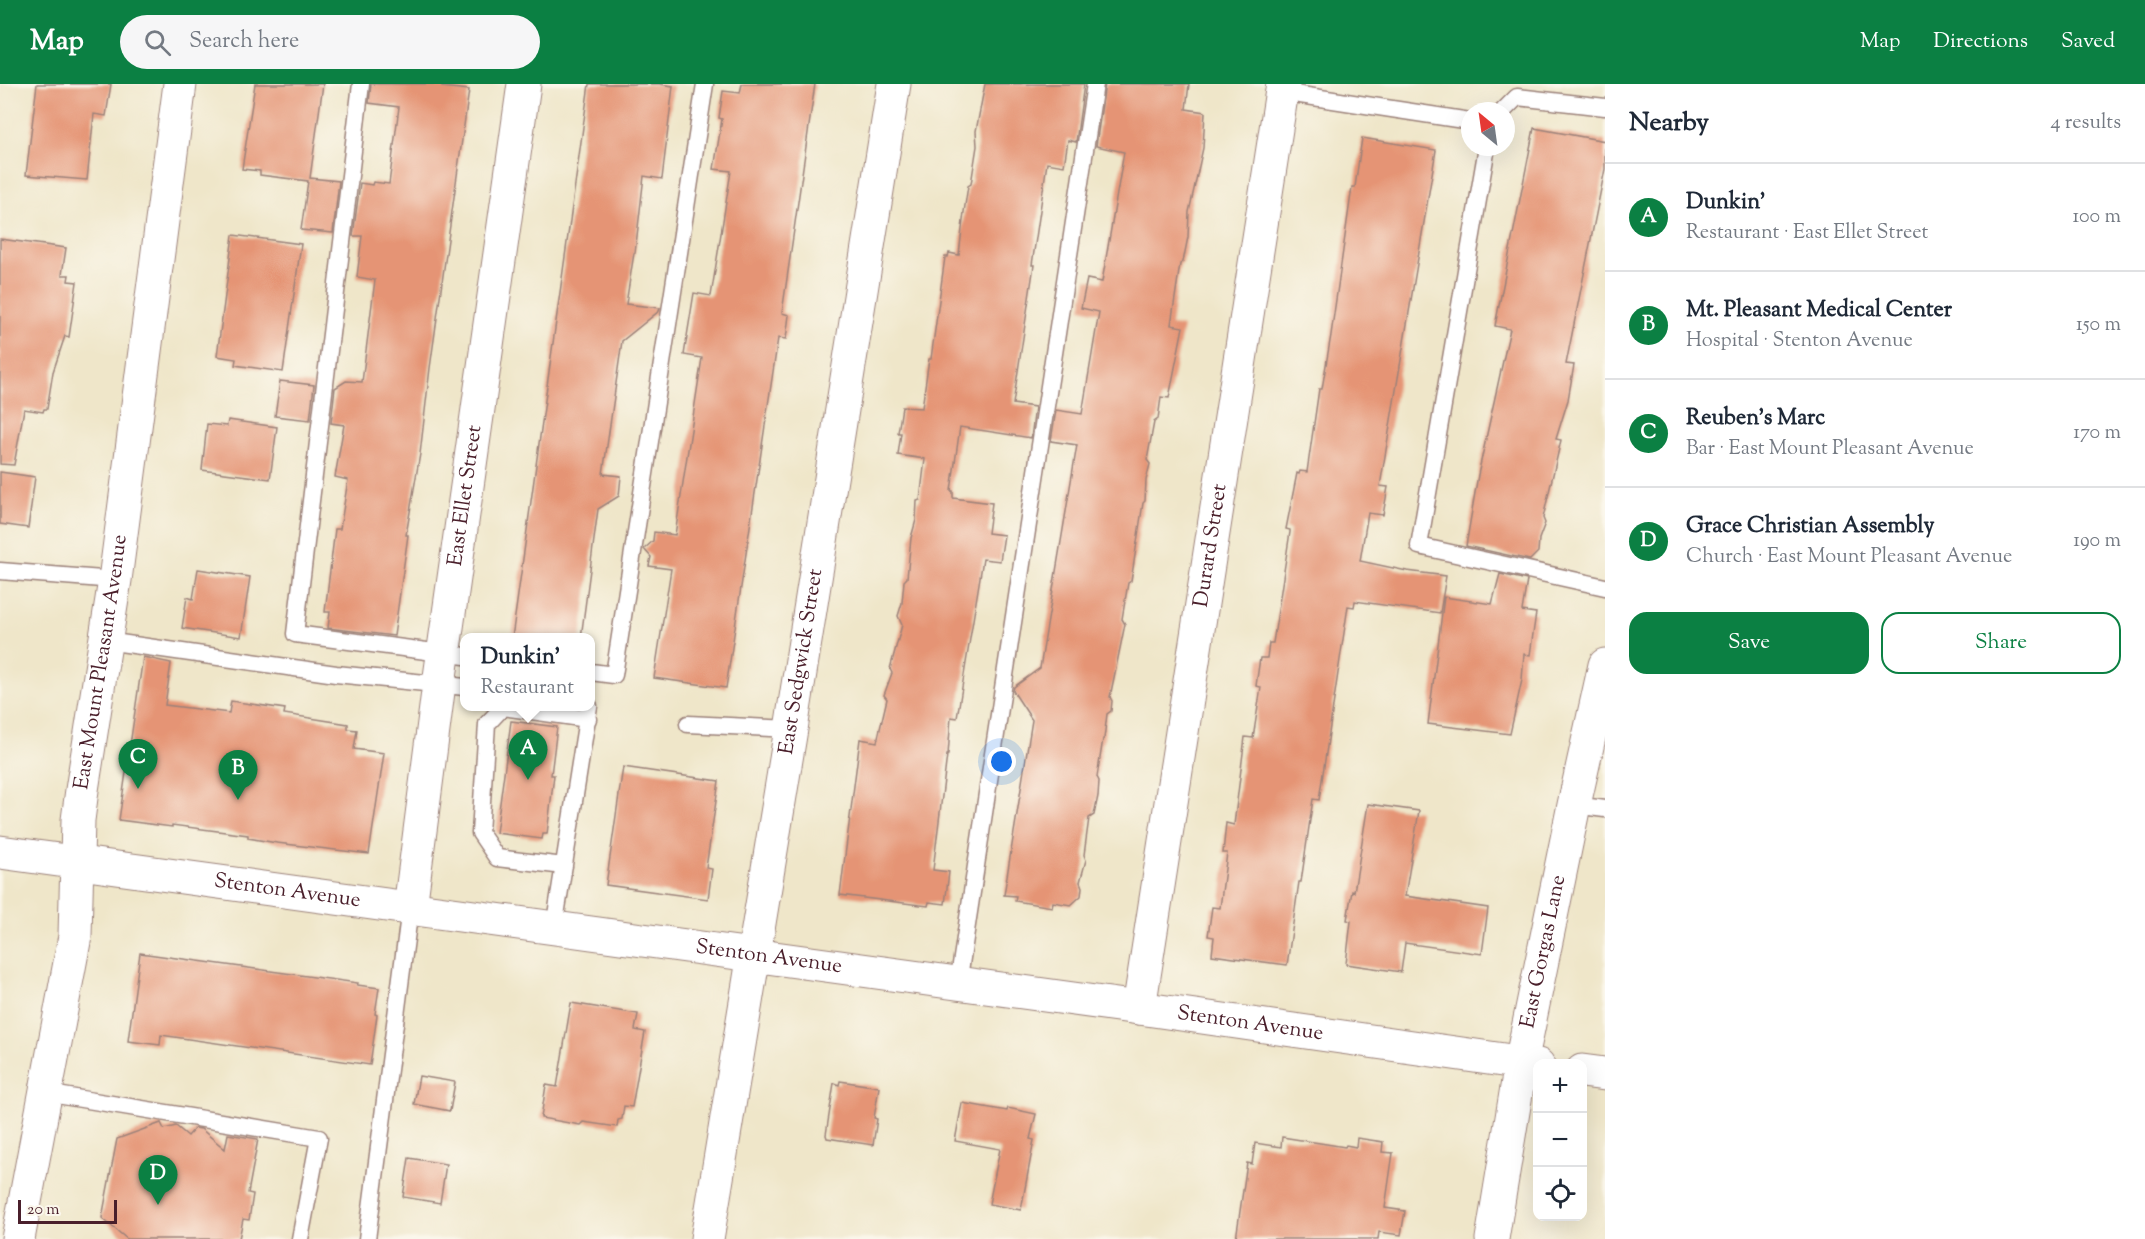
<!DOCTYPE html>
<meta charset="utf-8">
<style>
body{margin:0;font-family:"Sorts Mill Goudy",serif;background:#f6f6f7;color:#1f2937}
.controls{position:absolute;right:18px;bottom:18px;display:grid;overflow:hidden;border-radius:12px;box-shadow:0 6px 24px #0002}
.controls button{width:54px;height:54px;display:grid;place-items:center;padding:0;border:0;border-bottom:2px solid #e0e1e3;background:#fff;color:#1f2937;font:30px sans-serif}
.compass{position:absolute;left:1461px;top:18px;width:54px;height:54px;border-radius:50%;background:#fff;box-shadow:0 6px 24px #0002;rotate:331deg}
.scale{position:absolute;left:18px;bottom:15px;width:99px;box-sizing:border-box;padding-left:6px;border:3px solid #4a1f2b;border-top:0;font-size:16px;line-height:21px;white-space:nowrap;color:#4a1f2b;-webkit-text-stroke:4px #fbf7ec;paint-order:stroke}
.you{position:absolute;left:1002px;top:678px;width:21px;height:21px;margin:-15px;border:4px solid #fff;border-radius:50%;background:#1a73e8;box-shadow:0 0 0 9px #1a73e833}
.badge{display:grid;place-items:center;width:39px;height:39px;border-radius:50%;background:#0b8043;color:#fff;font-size:20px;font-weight:700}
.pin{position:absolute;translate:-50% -50px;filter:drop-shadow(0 2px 3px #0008)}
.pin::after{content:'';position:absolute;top:32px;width:21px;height:18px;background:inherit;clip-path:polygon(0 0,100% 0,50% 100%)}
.popup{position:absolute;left:460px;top:549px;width:135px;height:78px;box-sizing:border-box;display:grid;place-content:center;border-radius:12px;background:#fff;filter:drop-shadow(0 2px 4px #0005);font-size:20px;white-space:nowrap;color:#747a83}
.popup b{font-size:22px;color:#1f2937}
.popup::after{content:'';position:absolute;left:50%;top:100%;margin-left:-12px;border:12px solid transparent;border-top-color:#fff}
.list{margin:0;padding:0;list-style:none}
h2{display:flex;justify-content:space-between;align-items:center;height:78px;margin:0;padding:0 24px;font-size:26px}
h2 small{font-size:20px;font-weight:400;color:#747a83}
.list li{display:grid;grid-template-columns:39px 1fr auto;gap:18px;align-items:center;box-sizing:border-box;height:108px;padding:0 24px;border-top:2px solid #e0e1e3}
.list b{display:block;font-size:22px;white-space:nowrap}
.list p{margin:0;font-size:20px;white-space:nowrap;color:#747a83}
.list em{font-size:20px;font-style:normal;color:#747a83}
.actions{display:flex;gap:12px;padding:18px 24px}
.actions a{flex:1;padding:14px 0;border:2px solid #0b8043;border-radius:18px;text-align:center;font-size:21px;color:#0b8043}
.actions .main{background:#0b8043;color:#fff}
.icon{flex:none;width:33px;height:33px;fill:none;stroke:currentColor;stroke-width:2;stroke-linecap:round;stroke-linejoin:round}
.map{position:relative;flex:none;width:1605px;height:1155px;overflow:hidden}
header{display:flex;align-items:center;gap:36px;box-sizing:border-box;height:84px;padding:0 30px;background:#0b8043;color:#fff}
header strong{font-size:28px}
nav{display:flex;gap:33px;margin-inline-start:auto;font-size:21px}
.search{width:420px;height:54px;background:#f6f6f7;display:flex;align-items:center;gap:15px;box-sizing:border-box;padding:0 21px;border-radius:33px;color:#747a83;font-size:22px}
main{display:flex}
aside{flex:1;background:#fff}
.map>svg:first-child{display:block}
.building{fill:#e59474}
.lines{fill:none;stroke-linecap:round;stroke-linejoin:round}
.lane-casing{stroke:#9c827a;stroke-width:19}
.street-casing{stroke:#9c827a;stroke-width:35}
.primary-casing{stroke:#9c827a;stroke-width:35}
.lane{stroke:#fff;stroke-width:16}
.street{stroke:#fff;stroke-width:33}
.primary{stroke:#fff;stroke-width:33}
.labels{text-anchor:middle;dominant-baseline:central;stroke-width:4.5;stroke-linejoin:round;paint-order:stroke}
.street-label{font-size:21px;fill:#4a1f2b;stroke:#fbf7ec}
</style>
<header>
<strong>Map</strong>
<div class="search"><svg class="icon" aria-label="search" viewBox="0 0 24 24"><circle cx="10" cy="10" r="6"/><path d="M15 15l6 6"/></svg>Search here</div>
<nav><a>Map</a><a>Directions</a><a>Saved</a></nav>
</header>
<main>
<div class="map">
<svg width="1605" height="1155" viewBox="0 0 1605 1155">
<rect width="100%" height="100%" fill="#fbf7ec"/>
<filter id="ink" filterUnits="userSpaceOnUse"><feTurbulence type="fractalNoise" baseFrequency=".0167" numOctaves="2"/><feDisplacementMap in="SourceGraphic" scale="12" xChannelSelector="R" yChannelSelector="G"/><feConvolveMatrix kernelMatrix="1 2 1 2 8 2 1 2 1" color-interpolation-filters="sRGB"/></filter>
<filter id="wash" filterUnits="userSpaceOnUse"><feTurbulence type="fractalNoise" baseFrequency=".008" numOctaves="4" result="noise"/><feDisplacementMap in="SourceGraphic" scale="24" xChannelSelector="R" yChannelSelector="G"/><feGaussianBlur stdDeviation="1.35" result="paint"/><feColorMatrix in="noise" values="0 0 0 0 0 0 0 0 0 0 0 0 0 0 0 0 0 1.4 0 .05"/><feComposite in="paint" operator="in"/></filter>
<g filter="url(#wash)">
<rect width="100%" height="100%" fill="#efe6c9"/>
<g id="blocks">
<path class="building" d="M37,0H111L106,32L94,30L87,96L26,91Z
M255,0H323L310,94L339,97L333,149L301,146L308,97L260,91V87L242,85Z
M371,0H442V3L469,6L430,284L420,370L406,451H408L394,552L328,544L330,528H325L335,445H340L348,396L335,393L344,341L331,339L335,304L346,297L362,298L375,196L357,193L362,152H353L360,99L372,101L373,98L389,100L399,23L369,19Z
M589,0H659L673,2L662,95L644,92L635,169H634L626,220L660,224L659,227L622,257L603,390L621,392L619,412L598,425L581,554H512Z
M742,0H815L782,229L789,231L786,255L778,254L726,604L654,594L671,485L649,482L651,473L644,465L653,457L654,448L675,451L702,274L684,271L694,209L711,212L731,87L714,85L722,35L719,34L723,7L740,9Z
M985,0H1084L1076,58L1068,56L1064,82L1047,79L1032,181H1034L1013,320L1035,323L1031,354L960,343L951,407H953V414L992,419L988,449L1004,451L1000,477L983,475L957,634L951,633L948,671H947L933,786L949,788L945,820L929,818L928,822L840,811L860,655L877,658L887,615L884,611L892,589L890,585L902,541L898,532L902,519L904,497L907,494L911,454L916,436L917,417L920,416L925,375L898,371L901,349H898L902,323L922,324L929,275H931L945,173H948L949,169L959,171L964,128L968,102L971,100L977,62L976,47Z
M1105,0H1189L1186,25L1205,28L1203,64L1189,128L1188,153L1183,178L1180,180L1171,241L1183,243L1169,314L1161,313L1158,335L1154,338L1147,376L1150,380L1146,396L1145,417L1143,419L1131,497L1128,499L1122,535L1125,540L1110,613L1112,617L1111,627L1107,630L1104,655H1103L1097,693L1099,697L1098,712L1094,731L1089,734L1084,771L1086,776L1080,798L1082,803L1081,812L1071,821L1053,818L1052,823L1015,817L1016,812L1004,811L1032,636L1013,607L1014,603L1040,584L1077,361L1051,357L1056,326L1082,330L1099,228L1081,224L1087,195L1102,198L1124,68L1096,62Z
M1534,44L1605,57V85L1566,280L1574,281L1568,316L1556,355L1561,356L1543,434L1545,439L1539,455L1538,468L1530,476L1466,462L1478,391L1510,245L1495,242Z
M1362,54L1436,66L1380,402L1388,403L1383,431L1368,429L1360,477L1407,487L1446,492L1440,529L1355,517L1354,523L1348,522L1319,716L1313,715L1301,798H1299L1287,881L1212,871L1214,853L1208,852L1212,823L1220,824L1227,769H1223L1226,739L1234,741L1245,653L1253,654L1261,603L1256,602L1260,574H1267L1269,559H1273L1290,448V446L1286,445L1297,389L1299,390L1300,387L1307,388L1319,305H1322L1331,251L1352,103H1355Z
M233,151L301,160L283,288L235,281L236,275L217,272Z
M0,155L66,164L62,191H69L68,197L77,198L69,253L65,252L53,288L47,325H44L43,328L24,325L14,381L0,380Z
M280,297L314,301L310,336L275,332Z
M228,336L277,343L270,395L202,386L207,340L227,342Z
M0,388L35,393L28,444L0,440Z
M198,485L250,493L241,553L182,544L187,513L193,515Z
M1500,490L1527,496L1522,527L1536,529L1530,571L1524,570L1522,596L1510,650L1428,640L1444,513L1492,520Z
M143,573L171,579L165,621L229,629L231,617L285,625L284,630L348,640V645L357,646L354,665L384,669L369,770L277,759L248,754V751L172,741V743L119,736Z
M511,637L557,643L551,691H554L547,750H543L542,755L496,749Z
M623,683L719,697L706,784L712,785L708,815L606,801Z
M1368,720L1419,727L1405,812L1488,824L1482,870L1405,859L1401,888L1346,880L1351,837L1347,836L1352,807L1354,808Z
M140,869L358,899L357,901L379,904L375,930L377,931L370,981L161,951L160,961L128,957Z
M571,919L638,930L635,946L645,948L632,1023L624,1022L622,1035L618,1036L617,1043L583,1038L580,1041L541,1034L546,1001L557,1003Z
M419,992L455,998L450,1027L414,1020Z
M840,997L879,1003L874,1034L877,1035L873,1061L827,1054L826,1051L834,999L839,1001Z
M962,1019L1007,1027L1008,1024L1036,1030L1030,1055L1034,1056L1021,1126L989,1120L1000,1065L955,1057Z
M161,1039L164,1045L176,1042L188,1052L195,1044L201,1045L225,1065L228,1050L258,1055L248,1109L253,1110L249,1136L243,1135L239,1155H127L102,1134L117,1055Z
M1282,1053L1345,1063L1346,1061L1356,1063L1357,1054L1383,1058L1382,1068L1393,1069L1385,1124L1405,1127L1401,1151L1379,1148L1378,1155H1236L1247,1079L1252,1080L1255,1059L1281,1063Z
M409,1074L446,1080L440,1119L403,1113Z"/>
</g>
</g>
<g filter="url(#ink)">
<use href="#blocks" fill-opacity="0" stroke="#9c827a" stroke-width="1.5"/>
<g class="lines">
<g class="lane-casing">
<path id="lane" d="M361,0L295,550L465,572
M1281,8L1470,37
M1503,27L1517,13L1605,23
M1487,63L1419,462L1605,503
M0,487L115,496
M106,557L336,590L465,603
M591,588L614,591L705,0
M688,640L791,645
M1574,721L1605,725
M564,782L497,774L480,749L487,640L503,623L588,635
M554,844L589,622
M958,900L1095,0
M45,1009L319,1054L300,1155
M367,1155L410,824"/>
</g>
<g class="street-casing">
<g id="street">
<path id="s1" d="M410,824L439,600L524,0"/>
<path id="s2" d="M1139,924L1283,0"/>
<path id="s3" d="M18,1155L75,852L78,736L82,706L115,496L180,0"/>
<path id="s4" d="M707,1155L791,645L894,0"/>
<path id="s5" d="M1492,1155L1521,979L1574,721L1605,581"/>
</g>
</g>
<g class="primary-casing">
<g id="primary">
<path id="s6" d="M0,768L1139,924L1538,981"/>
<path d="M1582,987L1605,990"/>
</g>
</g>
<use href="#lane" class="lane"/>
<use href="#street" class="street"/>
<use href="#primary" class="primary"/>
</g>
</g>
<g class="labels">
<g class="street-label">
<text stroke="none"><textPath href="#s1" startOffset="416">East Ellet Street</textPath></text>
<text stroke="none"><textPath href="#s2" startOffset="468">Durard Street</textPath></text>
<text stroke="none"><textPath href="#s3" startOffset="584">East Mount Pleasant Avenue</textPath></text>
<text stroke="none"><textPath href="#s4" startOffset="585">East Sedgwick Street</textPath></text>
<text stroke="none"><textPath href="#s6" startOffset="290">Stenton Avenue</textPath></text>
<text stroke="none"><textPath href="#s5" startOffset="292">East Gorgas Lane</textPath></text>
<text stroke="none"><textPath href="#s6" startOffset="776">Stenton Avenue</textPath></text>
<text stroke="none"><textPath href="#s6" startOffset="1262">Stenton Avenue</textPath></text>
</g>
</g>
</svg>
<div class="controls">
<button>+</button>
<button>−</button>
<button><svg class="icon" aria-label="locate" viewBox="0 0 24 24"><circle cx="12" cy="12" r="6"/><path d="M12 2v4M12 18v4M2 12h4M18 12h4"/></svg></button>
</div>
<svg class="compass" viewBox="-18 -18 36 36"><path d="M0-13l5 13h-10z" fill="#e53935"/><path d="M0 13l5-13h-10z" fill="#747a83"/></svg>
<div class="scale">20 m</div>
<div class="you"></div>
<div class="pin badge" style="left:528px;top:696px">A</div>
<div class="popup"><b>Dunkin'</b>Restaurant</div>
<div class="pin badge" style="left:238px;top:716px">B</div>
<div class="pin badge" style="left:138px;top:705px">C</div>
<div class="pin badge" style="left:158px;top:1121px">D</div>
</div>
<aside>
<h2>Nearby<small>4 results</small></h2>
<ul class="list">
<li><span class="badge">A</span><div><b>Dunkin'</b><p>Restaurant · East Ellet Street</p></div><em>100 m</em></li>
<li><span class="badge">B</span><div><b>Mt. Pleasant Medical Center</b><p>Hospital · Stenton Avenue</p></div><em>150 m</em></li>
<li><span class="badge">C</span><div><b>Reuben's Marc</b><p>Bar · East Mount Pleasant Avenue</p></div><em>170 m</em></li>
<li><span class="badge">D</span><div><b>Grace Christian Assembly</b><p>Church · East Mount Pleasant Avenue</p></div><em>190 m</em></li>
</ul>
<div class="actions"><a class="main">Save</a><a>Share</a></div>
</aside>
</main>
